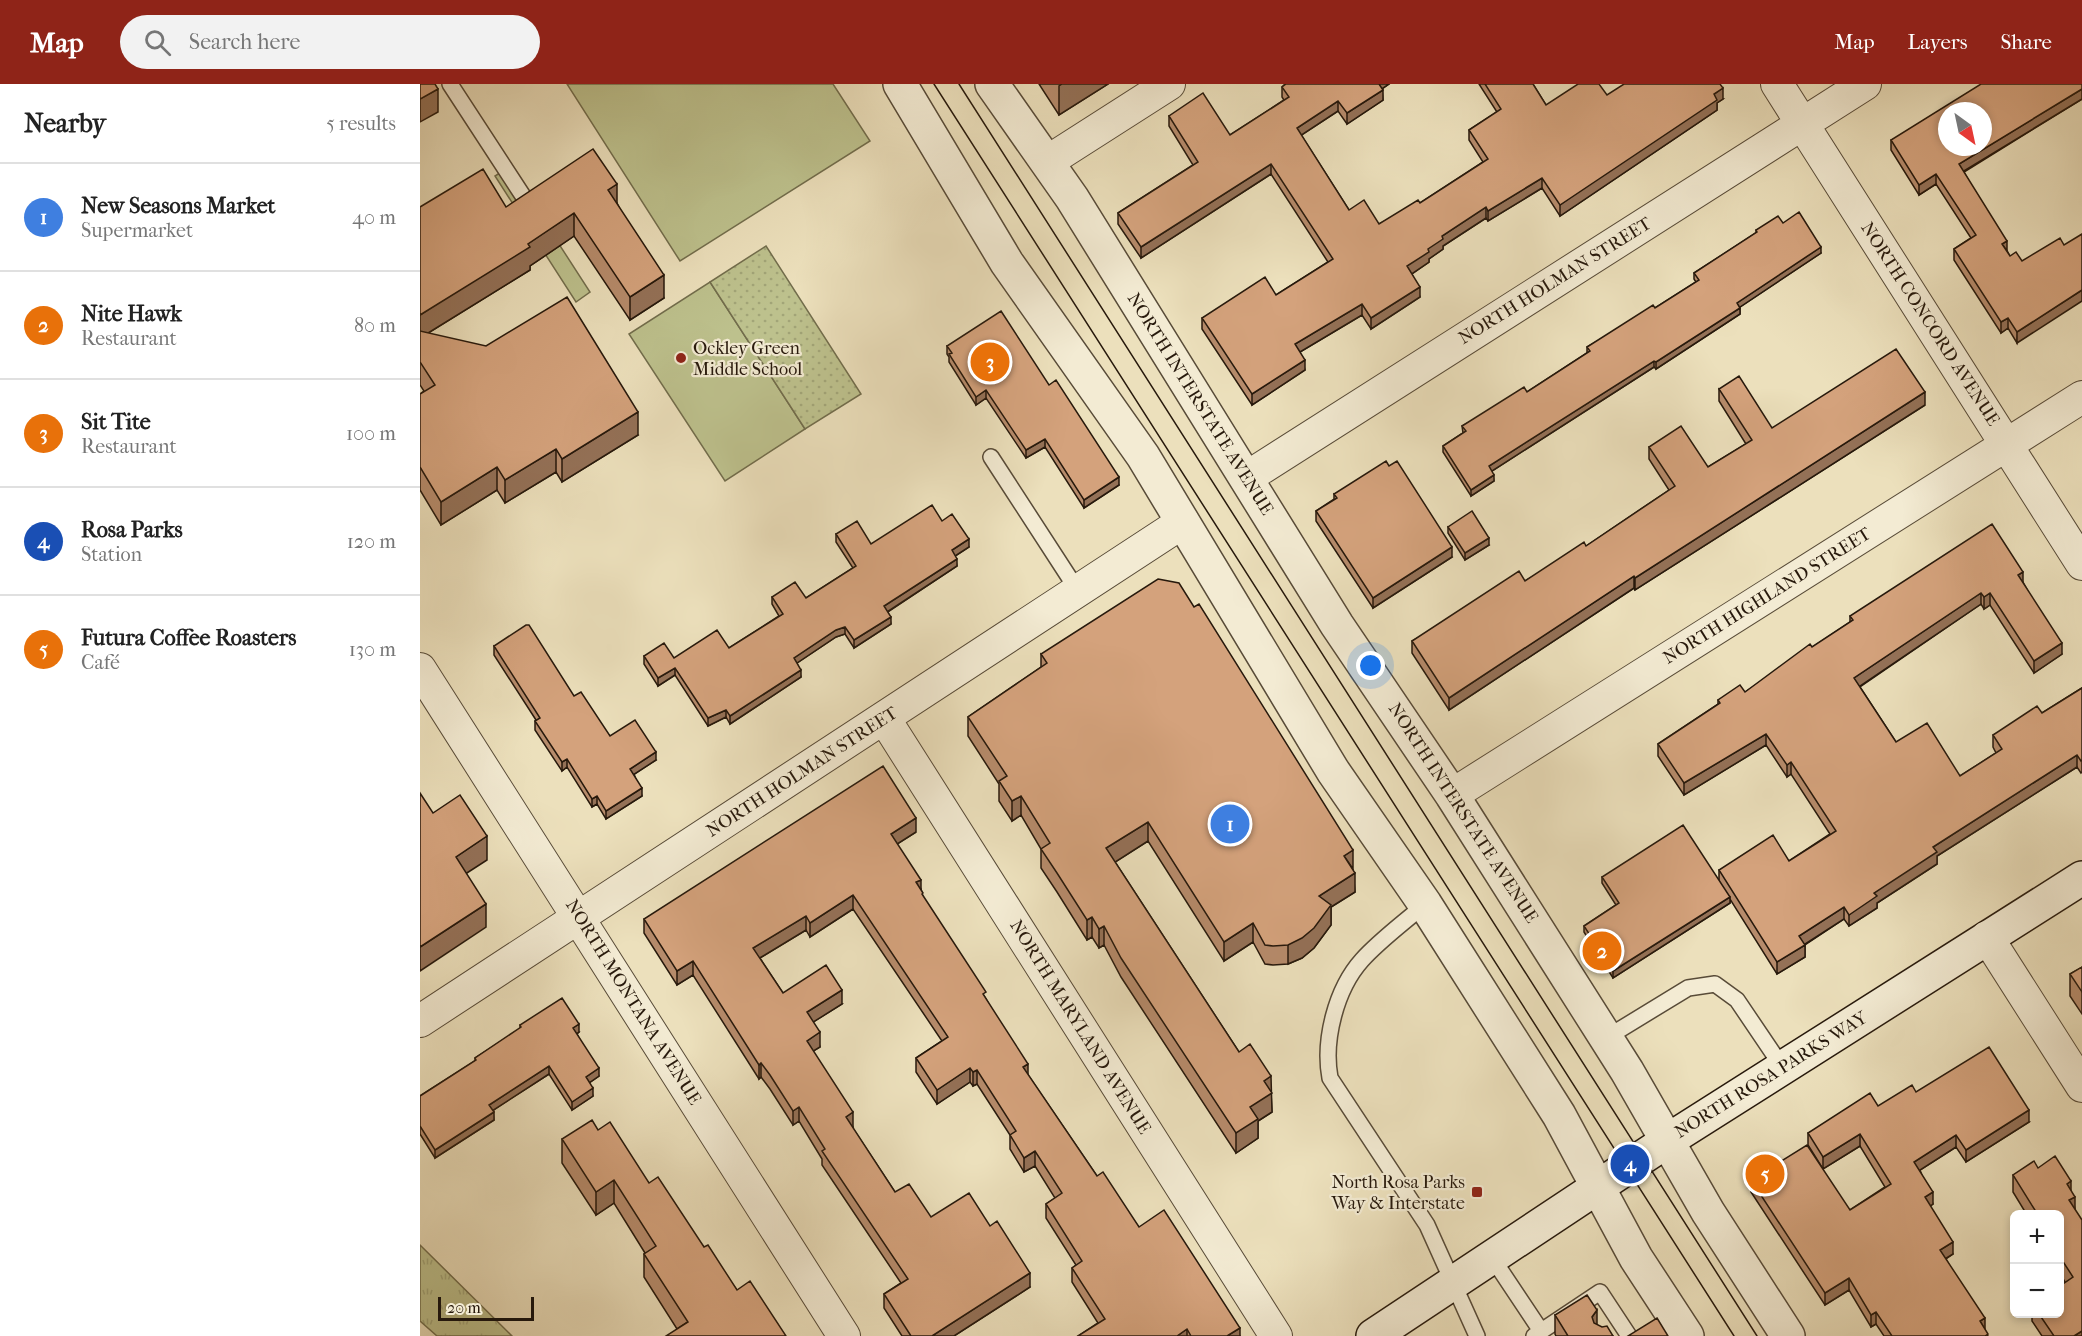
<!DOCTYPE html>
<meta charset="utf-8">
<style>
body{margin:0;font-family:"IM FELL French Canon",serif;background:#f2f2f2;color:#222}
.controls{position:absolute;right:18px;bottom:18px;display:grid;overflow:hidden;border-radius:9px;box-shadow:0 3px 9px #0003}
.controls button{width:54px;height:54px;display:grid;place-items:center;padding:0;border:0;border-bottom:2px solid #e0e0e0;background:#fff;color:#222;font:30px sans-serif}
.compass{position:absolute;left:1518px;top:18px;width:54px;height:54px;border-radius:50%;background:#fff;box-shadow:0 3px 9px #0003;rotate:147deg}
.scale{position:absolute;left:18px;bottom:15px;width:96px;box-sizing:border-box;padding-left:6px;border:3px solid #27190c;border-top:0;font-size:16px;line-height:21px;white-space:nowrap;color:#27190c;-webkit-text-stroke:4px #f3ebd3;paint-order:stroke}
.you{position:absolute;left:951px;top:582px;width:21px;height:21px;margin:-15px;border:4px solid #fff;border-radius:50%;background:#1a73e8;box-shadow:0 0 0 9px #1a73e833}
.badge{display:grid;place-items:center;width:39px;height:39px;border-radius:50%;background:#8f2418;color:#fff;font-size:20px;font-weight:700}
.pin{position:absolute;translate:-50% -50%;border:3px solid #fff;box-shadow:0 2px 6px #0006}
.list{margin:0;padding:0;list-style:none}
h2{display:flex;justify-content:space-between;align-items:center;height:78px;margin:0;padding:0 24px;font-size:26px}
h2 small{font-size:20px;font-weight:400;color:#767676}
.list li{display:grid;grid-template-columns:39px 1fr auto;gap:18px;align-items:center;box-sizing:border-box;height:108px;padding:0 24px;border-top:2px solid #e0e0e0}
.list b{display:block;font-size:22px;white-space:nowrap}
.list p{margin:0;font-size:20px;white-space:nowrap;color:#767676}
.list em{font-size:20px;font-style:normal;color:#767676}
.icon{flex:none;width:33px;height:33px;fill:none;stroke:currentColor;stroke-width:2;stroke-linecap:round;stroke-linejoin:round}
.map{position:relative;flex:none;width:1662px;height:1252px;overflow:hidden}
header{display:flex;align-items:center;gap:36px;box-sizing:border-box;height:84px;padding:0 30px;background:#8f2418;color:#fff}
header strong{font-size:28px}
nav{display:flex;gap:33px;margin-inline-start:auto;font-size:21px}
.search{width:420px;height:54px;background:#f2f2f2;display:flex;align-items:center;gap:15px;box-sizing:border-box;padding:0 21px;border-radius:33px;color:#767676;font-size:22px}
main{display:flex}
aside{flex:1;background:#fff}
.map>svg:first-child{display:block}
.grass{fill:url(#grass-tufts);stroke:#726d4c;stroke-width:1.5}
.park{fill:#bdc18d;stroke:#726d4c;stroke-width:1.5}
.garden{fill:url(#garden-dots);stroke:#726d4c;stroke-width:1.5}
.lines{fill:none;stroke-linecap:round;stroke-linejoin:round}
.service-casing{stroke:#584b38;stroke-width:18}
.minor-casing{stroke:#584b38;stroke-width:34}
.tertiary-casing{stroke:#584b38;stroke-width:36}
.secondary-casing{stroke:#27190c;stroke-width:36}
.service{stroke:#f3ebd3;stroke-width:15}
.minor{stroke:#f3ebd3;stroke-width:32}
.tertiary{stroke:#f3ebd3;stroke-width:33}
.secondary{stroke:#f3ebd3;stroke-width:33}
.tram{stroke:#27190c;stroke-width:1.5}
.wall{fill:#b68b6b;stroke:#27190c;stroke-width:1.5}
.shaded-wall{fill:#947157;stroke:#27190c;stroke-width:1.5}
.building{fill:#d4a27c;stroke:#27190c;stroke-width:1.5;fill-rule:evenodd}
.poi-dot{fill:#8f2418;stroke:#f3ebd3;stroke-width:2}
.labels{text-anchor:middle;dominant-baseline:central;stroke-width:4.5;stroke-linejoin:round;paint-order:stroke}
.street-label{font-size:18px;fill:#27190c;stroke:#f3ebd3}
.poi-label{font-size:18px;fill:#27190c;stroke:#f3ebd3;text-anchor:start}
</style>
<header>
<strong>Map</strong>
<div class="search"><svg class="icon" aria-label="search" viewBox="0 0 24 24"><circle cx="10" cy="10" r="6"/><path d="M15 15l6 6"/></svg>Search here</div>
<nav><a>Map</a><a>Layers</a><a>Share</a></nav>
</header>
<main>
<aside>
<h2>Nearby<small>5 results</small></h2>
<ul class="list">
<li><span class="badge" style="background:#3f7fe0">1</span><div><b>New Seasons Market</b><p>Supermarket</p></div><em>40 m</em></li>
<li><span class="badge" style="background:#e8710a">2</span><div><b>Nite Hawk</b><p>Restaurant</p></div><em>80 m</em></li>
<li><span class="badge" style="background:#e8710a">3</span><div><b>Sit Tite</b><p>Restaurant</p></div><em>100 m</em></li>
<li><span class="badge" style="background:#1a4fb4">4</span><div><b>Rosa Parks</b><p>Station</p></div><em>120 m</em></li>
<li><span class="badge" style="background:#e8710a">5</span><div><b>Futura Coffee Roasters</b><p>Café</p></div><em>130 m</em></li>
</ul>
</aside>
<div class="map">
<svg width="1662" height="1252" viewBox="0 0 1662 1252">
<defs>
<pattern id="grass-tufts" width="24" height="20" patternUnits="userSpaceOnUse" patternTransform="scale(1.5)"><rect width="24" height="20" fill="#bdc18d"/><path d="M3 7l-1-3M5 7V3M7 7l1-3M15 17l-1-3M17 17v-4M19 17l1-3" fill="none" stroke="#a2a578"/></pattern>
<pattern id="garden-dots" width="8" height="8" patternUnits="userSpaceOnUse" patternTransform="scale(1.5)"><rect width="8" height="8" fill="#bdc18d"/><path d="M2 2h.1M6 6h.1" fill="none" stroke="#a2a578" stroke-width="1.8" stroke-linecap="round"/></pattern>
</defs>
<rect width="100%" height="100%" fill="#ece0bc"/>
<filter id="stains"><feTurbulence type="fractalNoise" baseFrequency=".00333" numOctaves="4"/><feColorMatrix values="0 0 0 0 .2 0 0 0 0 .09 0 0 0 0 .02 0 0 0 .5 -.17"/></filter>
<radialGradient id="worn" r=".72"><stop offset=".6" stop-color="#630" stop-opacity="0"/><stop offset="1" stop-color="#630" stop-opacity=".3"/></radialGradient>
<path class="grass" d="M0,1161L92,1252H17L0,1237Z"/>
<path class="park" d="M147,0H413L450,57L260,177Z
M89,83L170,208L156,218L75,92Z
M290,198L385,345L305,397L209,250Z"/>
<path class="garden" d="M346,162L441,310L385,345L290,198Z"/>
<g class="lines">
<g class="service-casing">
<path id="service" d="M30,0L105,115
M571,373L658,507
M1005,820C985,838 961,855 942,876C916,905 903,956 910,994L1007,1141L1057,1252
M1186,954L1268,904L1295,900L1317,916L1363,984
M1071,1172L1121,1247
M1114,1252L1180,1208L1209,1252"/>
</g>
<g class="minor-casing">
<path id="minor" d="M1357,0L1662,480
M627,78L749,0
M826,394L1445,0
M0,585L424,1252
M464,634L856,1252
M1032,711L1662,313
M1567,853L1662,1002
M0,937L763,438"/>
</g>
<g class="tertiary-casing">
<path id="tertiary" d="M480,0L587,179L723,372L913,687L1005,820L1139,1031L1216,1174L1267,1252
M572,0L652,114L917,541L1032,711L1207,987L1288,1128L1368,1252"/>
</g>
<g class="secondary-casing">
<path id="secondary" d="M953,1252L1247,1057L1662,794"/>
</g>
<use href="#service" class="service"/>
<use href="#minor" class="minor"/>
<use href="#tertiary" class="tertiary"/>
<use href="#secondary" class="secondary"/>
<path class="tram" d="M514,0L1314,1252
M539,0L1337,1252"/>
</g>
<path class="wall" d="M619,0H688L639,31Z
M865,0H969L962,5L963,16L927,40L918,27L881,51L929,126L959,140L1000,119L1063,78L1049,56V46L1077,28L1059,0H1113L1126,21L1187,11L1303,15L1297,19V26L1140,132L1122,104L1068,137L1066,134L1023,162V165L1009,175V178L992,190L1000,213L951,245L942,231L880,268L885,286L832,321L782,245V234L856,211L908,178L851,90L721,174L698,140V129L773,81L749,42V32L810,51L864,16L862,13V3Z
M1662,0V15L1544,88L1590,172L1602,177L1597,259L1588,244L1581,249L1534,176V165L1551,154L1516,100L1499,111L1471,66V56Z
M197,119L244,214L210,236L154,152L110,182V186L8,249L218,351L142,398L136,388L85,419L77,406L21,441L0,406V310L4,307L0,301V123H86Z
M1363,139L1401,169L1320,223V230L1236,285L1234,283L1072,387L1074,397L1051,412L1023,368V362L1043,349L1042,342L1107,308L1167,269V263L1235,224L1276,198L1274,195V189L1336,149V146Z
M527,262L629,301L699,401L664,424L625,363L606,374L566,314L556,321L529,278V273L527,270Z
M1299,305L1352,344L1505,321L1215,506L1214,504L1029,626L992,569V557L1105,497L1166,462L1249,406L1229,375V363L1288,383L1326,360L1299,317Z
M914,410L1032,473L953,524L896,437V427L914,415Z
M522,437L549,463L535,472L537,482L468,528L471,540L434,564L425,550L416,553L377,579L381,593L310,640L306,633L288,642L255,591L238,602L224,580V572L254,574L309,564L359,532L352,520V513L386,514L433,484L416,458V450L451,460Z
M1028,443L1069,461L1045,476L1028,449Z
M1603,498L1642,570L1614,589L1570,521L1564,525L1561,520L1440,603L1476,658L1540,692L1576,669L1573,663V651L1622,629L1662,604V688L1661,689L1657,683L1517,772V780L1457,819V824L1429,842L1424,835L1385,861V873L1357,890L1310,815V819L1193,894L1164,848V842L1196,821L1182,799V793L1299,797V786L1369,777L1410,750L1371,690L1367,693L1346,661L1264,711L1238,672V660L1298,620V616L1325,608L1430,538V532Z
M74,562L154,612L190,652L236,676L214,690L222,712L186,735L177,720L172,723L147,683L142,687L115,646V637L116,636L74,571Z
M621,570L933,786L935,808L911,823V841L894,864L882,874L868,880L853,881L845,880L833,858L804,877L728,757L695,778L819,968L851,1008L852,1028L838,1037V1054L816,1069L701,893L684,861L679,864L672,853L667,856L637,808L621,784V765L601,731L592,737L579,717V700L548,652V633L621,583Z
M496,748L477,760L501,805L503,813L566,915L608,991L677,1092L719,1143L820,1252H658L678,1239L652,1198V1184L656,1181L626,1134V1120L635,1114L615,1082L604,1088L590,1065V1051L557,1000L553,1002L550,998L517,1020L496,988V974L522,957L433,825L390,853L386,846L340,874L363,909L422,920L393,938L400,963L393,967L433,1043H432L475,1108L610,1203L534,1252H482L464,1224V1210L481,1199L402,1081V1075L379,1037L373,1041L350,1005L341,993L339,995L273,891L257,901L224,849V835Z
M1662,883V930L1650,912V890Z
M100,941L159,948L157,950L179,992L169,999L173,1012L152,1026L129,990L73,1026L74,1036L15,1074L0,1050V1012L55,977V974L100,945Z
M1458,1022L1609,1038L1546,1078L1536,1063L1500,1086L1513,1120L1510,1122L1533,1170L1526,1175L1568,1252H1464L1456,1240L1451,1243L1429,1206L1405,1221L1331,1108V1096L1430,1126L1465,1103L1440,1062L1403,1085L1388,1061V1049Z
M178,1046L229,1099L284,1163L317,1206L257,1245L224,1193V1170L225,1169L194,1119L176,1131L142,1079V1055Z
M1618,1084L1651,1107L1655,1125L1662,1252H1622L1612,1237V1230H1640L1645,1198L1640,1190V1131H1607L1593,1108V1091Z
M1135,1231L1177,1241L1193,1252H1136L1135,1250Z"/>
<path class="shaded-wall" d="M642,0H688L639,31V2Z
M957,0H969L957,8Z
M1303,4V15L1297,19V26L1140,132V121Z
M18,5V28L0,38V15Z
M1662,5V15L1539,90V80Z
M963,6V16L927,40V29Z
M918,17V27L877,54V44Z
M851,80V90L721,174V163Z
M1516,90V100L1499,111V101Z
M1122,94V104L1068,137V127Z
M197,100V123L188,106Z
M1066,123V134L1023,162V165L1009,175V178L987,193V182L1022,152Z
M154,129V152L110,182V186L0,254V231Z
M1587,157V167L1582,160Z
M1401,163V169L1317,225V219Z
M244,191V214L210,236V213Z
M1000,203V213L951,245V234Z
M1662,206V217L1597,259V248Z
M942,220V231L875,271V260Z
M1320,224V230L1236,285V278Z
M1588,234V244L1581,249V238Z
M885,276V286L832,321V310Z
M1234,277V283L1069,389V382Z
M566,306V314L556,321V313Z
M1505,308V321L1215,506V494Z
M218,328V351L142,398V375Z
M625,355V363L606,374V366Z
M136,365V388L85,419V396Z
M77,383V406L21,441V418Z
M1074,391V397L1051,412V406Z
M699,393V401L664,424V416Z
M1069,454V461L1045,476V469Z
M549,455V463L532,474V466Z
M1032,463V473L953,524V514Z
M537,475V482L464,530V522Z
M1603,488V500L1598,491Z
M1214,492V504L1029,626V614Z
M1561,509V520L1434,606V594Z
M1570,509V521L1564,525V513Z
M471,533V540L434,564V556Z
M425,543V550L416,553L374,581V574L416,546Z
M1642,559V570L1614,589V577Z
M255,584V591L238,602V594Z
M381,586V593L310,640V632Z
M306,626V633L288,642V634Z
M1346,650V661L1264,711V699Z
M236,668V676L210,693V685Z
M1657,671V683L1517,772V780L1457,819V824L1429,842V831L1454,809L1513,763Z
M147,675V683L142,687V678Z
M1371,678V690L1367,693V681Z
M222,704V712L186,735V727Z
M177,712V720L172,723V715Z
M601,712V731L592,737V717Z
M496,734V748L471,764V750Z
M728,738V757L686,784V764Z
M67,752V776L36,796V773Z
M933,766V785L924,772Z
M935,789V808L911,823V841L894,864L882,874L868,880V861L899,812Z
M501,796V810L496,798Z
M433,811V825L390,853V839Z
M1310,813V819L1193,894V887Z
M66,820V843L0,887V863Z
M1424,823V835L1379,864V852Z
M386,832V846L333,878V864Z
M672,833V853L667,856V836Z
M833,839V858L804,877V858Z
M684,842V861L679,864V845Z
M1385,861V873L1357,890V878Z
M273,877V891L257,901V887Z
M422,906V920L387,942V928Z
M159,940V948L153,952V944Z
M400,948V963L387,971V957Z
M341,979V993L339,995V981Z
M608,980V994L603,983Z
M129,982V990L69,1029V1021Z
M179,984V992L166,1001V993Z
M550,984V998L517,1020V1006Z
M557,986V1000L553,1002V988Z
M851,992L852,1028L838,1037V1054L816,1069V1049L844,997Z
M173,1004V1012L152,1026V1018Z
M379,1023V1037L373,1041V1027Z
M1609,1026V1038L1546,1078V1066Z
M74,1028V1036L15,1074V1066Z
M433,1028V1043L426,1047V1033Z
M1440,1050V1062L1403,1085V1073Z
M1536,1051V1063L1494,1090V1078Z
M615,1067V1082L604,1088V1074Z
M194,1096V1119L176,1131V1108Z
M1651,1097V1114L1647,1100Z
M1513,1108V1120L1505,1126V1113Z
M1655,1113V1130L1649,1116Z
M1533,1158V1170L1520,1178V1166Z
M610,1189V1203L534,1252H512Z
M1429,1194V1206L1405,1221V1209Z
M1177,1226V1244L1172,1252V1233Z
M1456,1228V1240L1451,1243V1231Z
M1565,1234V1246L1560,1237Z
M820,1244V1252H807Z
M767,1245V1252H757Z
M1662,1247V1252H1654Z"/>
<path class="building" d="M0,0H15L18,5L0,15Z
M866,0H959L963,6L927,29L918,17L877,44L929,126L944,116L959,140L998,116L1000,119L1068,75L1049,46L1081,25L1065,0H1113L1126,21L1158,0H1179L1187,11L1204,0H1300L1303,4L1294,10L1297,16L1140,121L1122,94L1068,127L1066,123L1022,152L1023,155L1008,165L1009,168L987,182L1000,203L951,234L942,220L875,260L885,276L832,310L782,234L845,193L856,211L913,175L851,80L721,163L698,129L778,78L749,32L783,9L810,51L869,13L862,3Z
M1561,0H1662V5L1539,80L1587,157L1582,160L1590,172L1596,168L1602,177L1640,154L1644,161L1662,150V206L1597,248L1588,234L1581,238L1534,165L1556,151L1516,90L1499,101L1471,56ZM1527,27H1563V63H1527Z
M173,65L197,100L188,106L244,191L210,213L154,129L108,160L110,163L0,231V123L63,85L86,123Z
M1379,128L1401,163L1317,219L1320,224L1236,278L1234,277L1069,382L1074,391L1051,406L1023,362L1046,347L1042,342L1104,303L1107,308L1170,267L1167,263L1233,221L1235,224L1279,196L1274,189L1337,148L1336,146L1358,132L1363,139Z
M147,213L218,328L142,375L136,365L85,396L77,383L21,418L0,383V310L15,301L0,278V247L66,262Z
M581,227L629,301L636,296L699,393L664,416L625,355L606,366L566,306L556,313L529,270L532,269L527,262Z
M1476,265L1505,308L1215,494L1214,492L1029,614L992,557L1099,487L1105,497L1164,458L1166,462L1255,402L1229,363L1261,342L1288,383L1332,356L1299,305L1319,292L1352,344Z
M966,377L969,382L977,377L1032,463L953,514L896,427L917,414L914,410Z
M512,421L522,437L532,430L549,455L532,466L537,475L464,522L471,533L434,556L425,543L416,546L374,574L381,586L310,632L306,626L288,634L255,584L238,594L224,572L244,559L254,574L297,546L309,564L363,530L352,513L375,498L386,514L436,482L416,450L437,437L451,460Z
M1052,427L1069,454L1045,469L1028,443Z
M1572,440L1603,488L1598,491L1642,559L1614,577L1570,509L1564,513L1561,509L1434,594L1476,658L1507,639L1540,692L1582,665L1573,651L1617,622L1622,629L1662,604V676L1661,677L1657,671L1513,763L1517,768L1454,809L1457,812L1429,831L1424,823L1379,852L1385,861L1357,878L1299,786L1353,751L1369,777L1416,747L1371,678L1367,681L1346,650L1264,699L1238,660L1300,619L1298,616L1320,601L1325,608L1390,560L1392,563L1433,536L1430,532Z
M738,495L759,499L774,523L779,520L933,766L924,772L935,789L899,812L911,821L894,844L882,854L868,861L853,862L845,861L833,839L804,858L728,738L686,764L819,968L830,960L851,992L844,997L852,1009L830,1023L838,1035L816,1049L701,874L684,842L679,845L672,833L667,836L637,789L621,765L630,759L601,712L592,717L579,697L587,692L548,633L627,579L621,570Z
M106,541H109L154,612L161,608L190,652L215,636L236,668L210,685L222,704L186,727L177,712L172,715L147,675L142,678L115,637L120,634L74,562Z
M463,682L496,734L471,750L501,796L496,798L503,809L502,810L566,908L563,910L608,980L603,983L677,1092L683,1088L719,1143L744,1126L820,1244L807,1252H771L767,1245L757,1252H658L685,1235L652,1184L662,1177L626,1120L642,1109L615,1067L604,1074L590,1051L596,1047L557,986L553,988L550,984L517,1006L496,974L528,953L433,811L390,839L386,832L333,864L363,909L406,881L422,906L387,928L400,948L387,957L433,1028L426,1033L475,1108L489,1100L511,1133L549,1109L570,1142L577,1137L610,1189L512,1252H491L464,1210L488,1195L402,1067L405,1065L379,1023L373,1027L350,991L341,979L339,981L273,877L257,887L224,835Z
M0,709L13,729L40,711L67,752L36,773L66,820L0,863Z
M1263,741L1310,813L1193,887L1164,842L1199,819L1182,793Z
M1662,883V908L1650,890Z
M142,914L159,940L153,944L179,984L166,993L173,1004L152,1018L129,982L69,1021L74,1028L15,1066L0,1042V1012L56,976L55,974L101,943L100,941Z
M1569,963L1609,1026L1546,1066L1536,1051L1494,1078L1513,1108L1505,1113L1533,1158L1520,1166L1565,1234L1560,1237L1568,1250L1565,1252H1472L1456,1228L1451,1231L1429,1194L1405,1209L1331,1096L1387,1061L1430,1126L1471,1100L1440,1050L1403,1073L1388,1049L1450,1009L1458,1022L1492,1001L1496,1008Z
M172,1036L178,1046L190,1038L229,1099L238,1093L284,1163L288,1161L317,1206L330,1197L366,1252H246L268,1238L224,1170L236,1162L194,1096L176,1108L142,1055Z
M1635,1072L1651,1097L1647,1100L1655,1113L1649,1116L1662,1136V1247L1654,1252H1634L1619,1230H1640V1202L1653,1193L1640,1173V1131H1618L1593,1091L1614,1077L1618,1084Z
M1167,1211L1177,1226L1172,1233L1174,1239L1182,1243L1187,1242L1193,1252H1148L1135,1231Z
M1237,1234L1248,1252H1208Z"/>
<g class="poi-dot">
<circle cx="261" cy="274" r="6"/>
<rect x="1051" y="1102" width="12" height="12" rx="3"/>
</g>
<g class="labels">
<g class="street-label">
<text transform="translate(1135 197) rotate(-32)">NORTH HOLMAN STREET</text>
<text transform="translate(1510 240) rotate(57)">NORTH CONCORD AVENUE</text>
<text transform="translate(780 320) rotate(58)">NORTH INTERSTATE AVENUE</text>
<text transform="translate(1347 512) rotate(-32)">NORTH HIGHLAND STREET</text>
<text transform="translate(382 688) rotate(-33)">NORTH HOLMAN STREET</text>
<text transform="translate(1043 729) rotate(57)">NORTH INTERSTATE AVENUE</text>
<text transform="translate(213 918) rotate(58)">NORTH MONTANA AVENUE</text>
<text transform="translate(660 943) rotate(58)">NORTH MARYLAND AVENUE</text>
<text transform="translate(1351 991) rotate(-32)">NORTH ROSA PARKS WAY</text>
</g>
<g class="poi-label">
<text x="273" y="264">Ockley Green<tspan x="273" dy="21">Middle School</tspan></text>
<text x="1045" y="1098" text-anchor="end">North Rosa Parks<tspan x="1045" dy="21">Way &amp; Interstate</tspan></text>
</g>
</g>
<rect width="100%" height="100%" filter="url(#stains)"/>
<rect width="100%" height="100%" fill="url(#worn)"/>
</svg>
<div class="controls">
<button>+</button>
<button>−</button>
</div>
<svg class="compass" viewBox="-18 -18 36 36"><path d="M0-13l5 13h-10z" fill="#e53935"/><path d="M0 13l5-13h-10z" fill="#767676"/></svg>
<div class="scale">20 m</div>
<div class="you"></div>
<div class="pin badge" style="left:810px;top:740px;background:#3f7fe0">1</div>
<div class="pin badge" style="left:1182px;top:867px;background:#e8710a">2</div>
<div class="pin badge" style="left:570px;top:278px;background:#e8710a">3</div>
<div class="pin badge" style="left:1210px;top:1080px;background:#1a4fb4">4</div>
<div class="pin badge" style="left:1345px;top:1090px;background:#e8710a">5</div>
</div>
</main>
